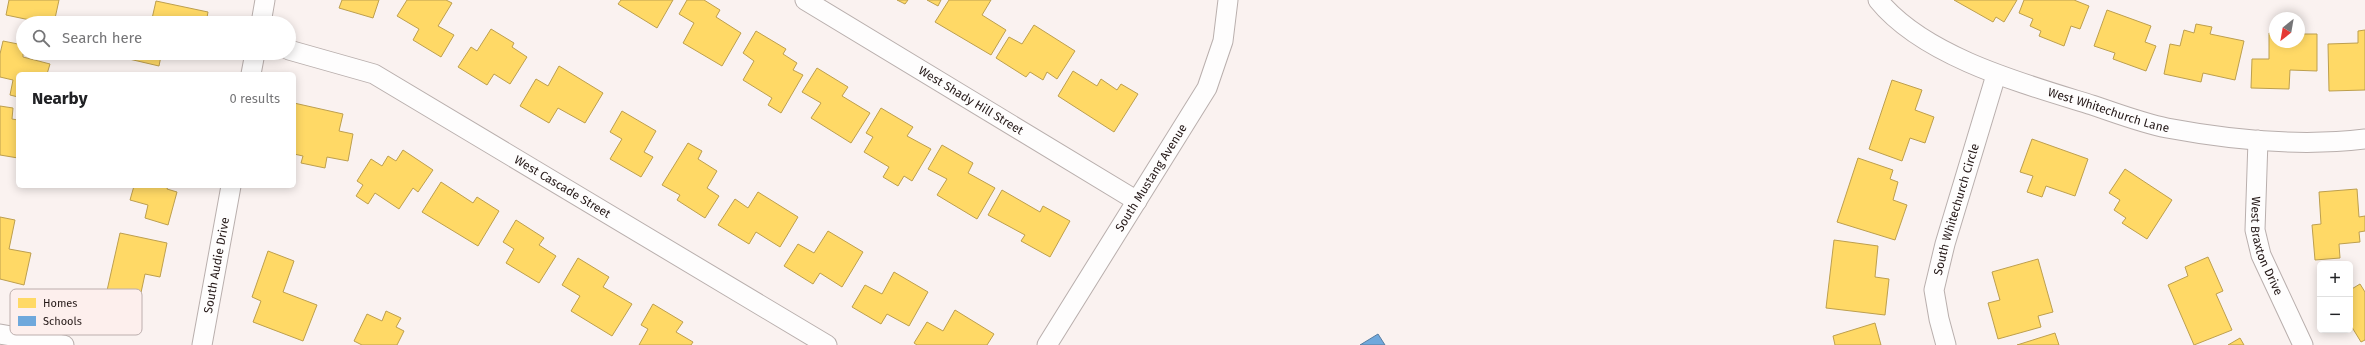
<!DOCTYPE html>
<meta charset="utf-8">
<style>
body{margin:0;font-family:"Fira Sans",sans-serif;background:#f6f6f6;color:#202124}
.controls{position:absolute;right:12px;bottom:12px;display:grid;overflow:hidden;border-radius:6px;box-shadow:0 2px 10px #0003}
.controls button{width:36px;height:36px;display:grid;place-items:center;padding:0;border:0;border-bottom:1px solid #e0e0e0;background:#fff;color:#202124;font:20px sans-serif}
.compass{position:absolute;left:2269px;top:12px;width:36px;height:36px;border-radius:50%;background:#fff;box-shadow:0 2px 10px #0003;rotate:211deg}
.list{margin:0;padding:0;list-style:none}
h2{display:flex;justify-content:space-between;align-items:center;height:52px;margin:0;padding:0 16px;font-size:17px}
h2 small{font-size:13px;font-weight:400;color:#757577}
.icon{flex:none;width:22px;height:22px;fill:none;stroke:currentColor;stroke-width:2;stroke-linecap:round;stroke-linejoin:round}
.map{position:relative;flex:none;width:2365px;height:345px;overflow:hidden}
.search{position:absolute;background:#fff;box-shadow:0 2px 10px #0003;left:16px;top:16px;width:280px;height:44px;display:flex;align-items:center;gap:10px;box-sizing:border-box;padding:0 14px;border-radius:22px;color:#757577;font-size:15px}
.panel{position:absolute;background:#fff;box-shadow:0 2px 10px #0003;left:16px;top:72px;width:280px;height:116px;border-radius:6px}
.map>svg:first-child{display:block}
.homes{fill:#ffd966;stroke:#bd9f4e}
.schools{fill:#6fa8dc;stroke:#587da1}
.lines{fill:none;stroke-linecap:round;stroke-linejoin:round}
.street-casing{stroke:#b9afad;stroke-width:21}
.street{stroke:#fefdfd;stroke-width:19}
.labels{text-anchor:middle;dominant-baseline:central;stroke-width:4;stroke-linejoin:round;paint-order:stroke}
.street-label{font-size:12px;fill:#241817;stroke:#fdefed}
.key{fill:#fdefed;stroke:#bcaead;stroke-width:1}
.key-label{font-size:11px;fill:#241817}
</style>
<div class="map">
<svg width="2365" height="345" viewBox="0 0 2365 345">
<rect width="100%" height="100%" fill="#faf2f0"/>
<path class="homes" d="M9,0H59L54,23H29L30,20L6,15Z
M342,0H379L373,18L339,8Z
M407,0H446L452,3L438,26L454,35L441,57L413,40L419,29L397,16Z
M621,0H673L657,28L618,4Z
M687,0H704L720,10L716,17L741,33L722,66L683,43L694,23L679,14Z
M897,0H908L905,4Z
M927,0H941L938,6Z
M949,0H991L982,15L1006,30L991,55L935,22Z
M1954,0H2017L2004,22L1996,17L1993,22Z
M2024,0H2074L2089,6L2080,29L2071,26L2064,46L2039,36L2041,31L2030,26L2033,19L2019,13Z
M156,1L208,12L206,23H151Z
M2107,10L2151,26L2145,42L2156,46L2146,71L2113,59L2115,53L2094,46Z
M2196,24L2212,27L2210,34L2244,41L2235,80L2203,73L2201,82L2164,74L2170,44L2180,46L2184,30L2194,33Z
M1034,25L1075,51L1057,79L1047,72L1043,80L1030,72L1026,77L996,58L1009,37L1022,44Z
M491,29L514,43L512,47L527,57L510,84L494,74L487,85L458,67L471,47L477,51Z
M2365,30V90L2329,91L2328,44L2358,43V31Z
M756,31L786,49L783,54L797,63L793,70L803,75L781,113L768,105L772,98L743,80L754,61L743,53Z
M2269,33H2275V42H2299V34H2317V71L2290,70L2289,89L2251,88L2252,59H2269Z
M3,41L23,45V57L50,64L47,74H18V97L10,95L13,80L0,77V54Z
M131,53H176L175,59L161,56L159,66L129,59Z
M559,66L603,93L585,123L558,108L549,123L520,106L536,79L548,86Z
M817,68L848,87L842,96L870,113L851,143L811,118L821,103L802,92Z
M1073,71L1097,86L1101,79L1117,90L1121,84L1138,94L1114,132L1058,96Z
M1892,80L1922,90L1915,110L1934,117L1925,143L1910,138L1902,161L1869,149Z
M294,103L343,114L339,131L353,134L348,161L327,157L325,168L301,163L303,156L294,154Z
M0,106L13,108L12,119L18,120V158L0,155Z
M881,108L913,127L907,136L931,149L912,181L904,176L898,186L883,177L889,167L864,152L873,137L866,133Z
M622,111L656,131L644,152L653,157L641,177L610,159L622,139L610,132Z
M2032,139L2088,159L2075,196L2046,186L2042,197L2027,192L2033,176L2020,172Z
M688,143L702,151L698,159L717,171L707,188L719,196L705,218L677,200L680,195L662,185Z
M942,145L973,163L968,173L995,188L977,219L937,195L947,179L928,169Z
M403,150L433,170L418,192L413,188L399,209L375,193L368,204L356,196L363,185L357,181L371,159L382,166L388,156L396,161Z
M1858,158L1893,170L1890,179L1898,182L1893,200L1907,205L1895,240L1837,222Z
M2125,169L2172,200L2147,239L2122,223L2126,218L2114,210L2120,200L2109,193Z
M441,182L473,203L477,197L499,211L478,246L422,212Z
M134,186H168L167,189L177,192L168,225L145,218L148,205L130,200Z
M2357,189L2359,217L2365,216V231L2359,232L2360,242L2339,244L2340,258L2315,260L2312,225L2321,224L2319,192Z
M1002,190L1040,212L1043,206L1070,221L1050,257L1021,241L1025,235L988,215Z
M758,192L798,217L780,247L756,232L749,244L718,225L735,199L748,208Z
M0,217L15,220L9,249L31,253L24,285L0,279Z
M516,220L544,238L539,245L556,256L539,283L506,263L514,249L503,242Z
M828,231L863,252L842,287L820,273L813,284L784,266L798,244L814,253Z
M120,233L167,243L160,277L145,274L139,302L106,295Z
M1834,240L1878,246L1875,277L1889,279L1885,315L1826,308Z
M268,251L294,261L283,292L317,305L303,341L253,322L261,301L252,297Z
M2208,257L2223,291L2216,294L2232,330L2194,345L2168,285L2188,276L2185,267Z
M578,258L609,277L603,287L632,304L612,336L571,311L580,296L562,285Z
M2038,259L2053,312L2038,316L2041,327L1998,339L1988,303L2000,300L1992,272Z
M894,272L928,292L909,326L887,314L881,324L852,307L865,285L882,294Z
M2360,284L2365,292V340L2361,342L2350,324V290Z
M653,304L683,322L676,332L693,342L691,345H639L648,329L641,325Z
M955,310L994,334L987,345H917L914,343L927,322L943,331Z
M386,311L401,318L396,327L404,331L397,345H362L354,341L367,314L382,321Z
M1875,323L1881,345H1835L1833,336Z
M2055,333L2059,345H2017Z
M2240,338L2244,345H2228Z"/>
<path class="schools" d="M1378,334L1385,345H1360Z"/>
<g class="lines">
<g class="street-casing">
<g id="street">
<path id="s1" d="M805,0L1137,201"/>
<path id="s2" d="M1878,0C1924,57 2024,84 2092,105C2116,113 2142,123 2167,128C2231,140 2300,147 2365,139"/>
<path d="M261,23L265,0"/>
<path id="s3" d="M289,50L374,74L827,345"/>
<path d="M251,74L255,53"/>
<path id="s4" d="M2258,140L2255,230L2261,255L2303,345"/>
<path d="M0,334L64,345"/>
<path id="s5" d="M202,345L231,186"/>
<path id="s6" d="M1047,345L1207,88L1223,41L1228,0"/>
<path id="s7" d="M1946,345L1939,319L1934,290L1945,244L1996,75"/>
</g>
</g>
<use href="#street" class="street"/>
</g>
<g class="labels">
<g class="street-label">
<text stroke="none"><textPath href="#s1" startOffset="194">West Shady Hill Street</textPath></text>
<text stroke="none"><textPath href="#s2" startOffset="259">West Whitechurch Lane</textPath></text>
<text stroke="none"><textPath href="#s6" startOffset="197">South Mustang Avenue</textPath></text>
<text stroke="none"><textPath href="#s3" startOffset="308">West Cascade Street</textPath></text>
<text stroke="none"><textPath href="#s7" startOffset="140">South Whitechurch Circle</textPath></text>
<text stroke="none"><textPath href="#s4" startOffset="108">West Braxton Drive</textPath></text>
<text stroke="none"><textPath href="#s5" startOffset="81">South Audie Drive</textPath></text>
</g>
</g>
<rect x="10" y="289" width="132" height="46" rx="6" class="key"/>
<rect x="18" y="298" width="18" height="10" fill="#ffd966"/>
<rect x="18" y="316" width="18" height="10" fill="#6fa8dc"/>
<g class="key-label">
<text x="43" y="307">Homes</text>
<text x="43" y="325">Schools</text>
</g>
</svg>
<div class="controls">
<button>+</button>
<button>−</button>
</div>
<svg class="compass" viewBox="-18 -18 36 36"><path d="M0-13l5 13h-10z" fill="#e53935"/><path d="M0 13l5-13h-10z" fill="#757577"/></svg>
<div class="search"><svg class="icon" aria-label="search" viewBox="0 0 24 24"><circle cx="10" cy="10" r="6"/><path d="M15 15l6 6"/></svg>Search here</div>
<section class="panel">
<h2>Nearby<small>0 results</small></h2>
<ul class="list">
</ul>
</section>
</div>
